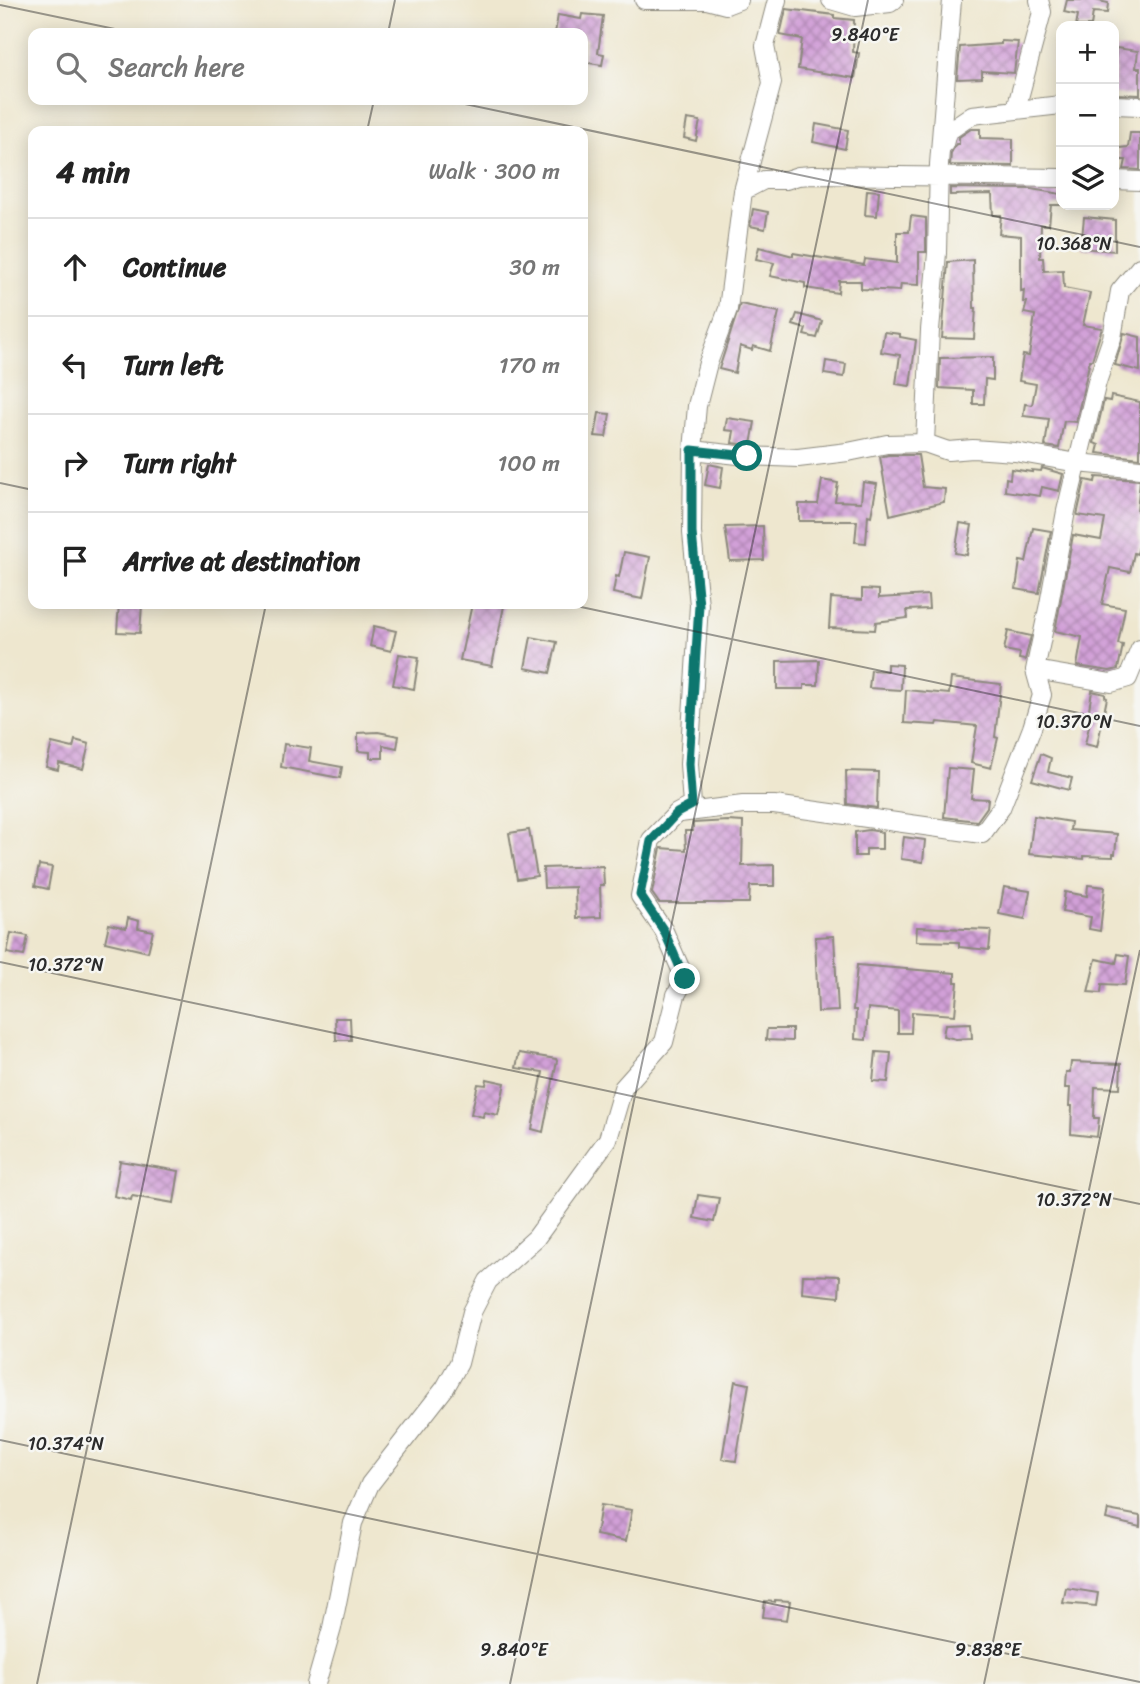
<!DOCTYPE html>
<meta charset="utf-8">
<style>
body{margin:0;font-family:Sriracha,sans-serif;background:#f2f2f2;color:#222}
.controls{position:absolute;right:21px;top:21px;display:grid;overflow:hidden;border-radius:14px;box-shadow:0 4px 18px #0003}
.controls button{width:63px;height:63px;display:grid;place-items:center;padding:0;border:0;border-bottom:2px solid #e0e0e0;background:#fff;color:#222;font:35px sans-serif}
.stop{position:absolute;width:21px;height:21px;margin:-16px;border:5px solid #0f766e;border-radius:50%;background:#fff}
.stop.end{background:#0f766e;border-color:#fff;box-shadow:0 2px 7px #0008}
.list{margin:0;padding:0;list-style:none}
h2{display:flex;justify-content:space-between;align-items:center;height:91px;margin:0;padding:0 28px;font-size:30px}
h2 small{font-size:23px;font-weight:400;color:#767676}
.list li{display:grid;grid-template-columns:46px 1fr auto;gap:21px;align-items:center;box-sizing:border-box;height:98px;padding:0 28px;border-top:2px solid #e0e0e0}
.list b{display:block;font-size:26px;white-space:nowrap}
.list em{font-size:23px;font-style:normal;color:#767676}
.icon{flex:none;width:38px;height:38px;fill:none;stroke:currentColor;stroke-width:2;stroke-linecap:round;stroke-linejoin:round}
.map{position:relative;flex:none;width:1140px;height:1684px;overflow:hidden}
.search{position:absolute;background:#fff;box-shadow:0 4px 18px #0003;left:28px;top:28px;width:560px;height:77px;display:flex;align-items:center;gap:18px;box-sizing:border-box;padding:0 24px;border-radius:14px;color:#767676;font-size:26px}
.panel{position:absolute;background:#fff;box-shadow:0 4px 18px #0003;left:28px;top:126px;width:560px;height:483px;border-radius:14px}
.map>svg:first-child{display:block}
.building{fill:url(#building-cross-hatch)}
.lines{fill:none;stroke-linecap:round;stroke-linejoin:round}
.street-casing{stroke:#8c897d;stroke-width:20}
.street{stroke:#fff;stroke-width:18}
.route{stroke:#0f766e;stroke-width:9}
.ticks{fill:none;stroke:#2b2b2b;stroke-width:2;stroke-opacity:0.45}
.ticks-label{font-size:18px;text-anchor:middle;fill:#2b2b2b;stroke:#f6f6f2;stroke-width:5;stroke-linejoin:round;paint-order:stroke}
</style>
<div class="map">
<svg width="1140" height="1684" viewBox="0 0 1140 1684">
<defs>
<pattern id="building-cross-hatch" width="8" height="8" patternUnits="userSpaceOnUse" patternTransform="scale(1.75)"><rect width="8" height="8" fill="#d2a0d8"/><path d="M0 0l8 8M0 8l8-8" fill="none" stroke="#ab83af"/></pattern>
</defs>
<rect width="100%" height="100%" fill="#f6f6f2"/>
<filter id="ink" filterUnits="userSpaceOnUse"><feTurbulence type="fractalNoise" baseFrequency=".0143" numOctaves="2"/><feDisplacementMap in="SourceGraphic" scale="14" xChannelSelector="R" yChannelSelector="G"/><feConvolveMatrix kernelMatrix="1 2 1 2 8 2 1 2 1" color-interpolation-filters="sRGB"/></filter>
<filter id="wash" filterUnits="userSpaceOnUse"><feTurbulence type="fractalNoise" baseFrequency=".00686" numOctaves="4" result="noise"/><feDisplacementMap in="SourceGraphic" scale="28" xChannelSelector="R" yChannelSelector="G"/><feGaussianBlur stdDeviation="1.57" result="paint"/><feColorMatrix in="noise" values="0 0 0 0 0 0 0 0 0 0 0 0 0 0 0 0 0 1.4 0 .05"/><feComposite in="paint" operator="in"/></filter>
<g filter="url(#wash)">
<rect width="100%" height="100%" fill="#eee7cf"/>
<g id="blocks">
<path class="building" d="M1067,0H1095L1108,3L1107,13L1093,12L1091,26H1076L1078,15L1064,12Z
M786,9L834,15V18L854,20L853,52L859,53L855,78L798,69L802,39L780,35Z
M582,14L603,16L598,53L604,54L602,65L583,62L587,38L583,37V33H555L558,15L581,19Z
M1001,41L1018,42L1014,73L982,71V78L957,79L960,47L1001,44Z
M1116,48L1138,51L1136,68H1140V95L1114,94Z
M687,119L700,121L696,141L684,138Z
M816,124L848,130L845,149L813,142Z
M971,129H980V138L1013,139V166L950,165L951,153L956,144H959V137Z
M1130,133H1140V170L1124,169L1126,160H1120L1119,148L1128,147Z
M950,188L1031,189L1061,194V205H1051L1049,225H1041L1040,258H1043L1044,271L1063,270L1064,288L1090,293L1083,325L1102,328L1092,360H1090L1076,422L1064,421L1059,448L1045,446L1049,419L1023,416L1025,404L1032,405L1036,384L1019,381L1023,355L1029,356L1035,315L1024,313L1027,302H1023L1024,290L1021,291V236L999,234L1001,215H993L992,194L950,195Z
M867,190L879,191L877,216L865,215Z
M753,209L768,212L765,229L750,226Z
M911,216L926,218V252H919V285L901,284L900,291L861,289V281H839L838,293L805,288V283L770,276L774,263L756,259L759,247L793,256V253L864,265L865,259L897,263V232H909Z
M1084,217L1115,220V251L1081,248Z
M973,260L974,308H976L974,339L942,338L948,262Z
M740,304L779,312L770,351L753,346L752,350L740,346L735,373L719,369Z
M797,314L822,321L817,338L804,335L806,329L793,325Z
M884,332L900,334V337L916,340L910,386L896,384L900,355L881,352Z
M1124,333L1140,337V371L1115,365Z
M993,357V380L985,379L984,404H973V390L939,388L940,358Z
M826,361L846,364L844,377L824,374Z
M1111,396L1140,402V458L1097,453L1099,445L1094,443L1104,400L1110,401Z
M599,413L610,414L606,437L595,436Z
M727,418L755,422L751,445L732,443L734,431L725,430Z
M888,455H918L923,487L945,489L944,502L890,515L880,457Z
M709,464L723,467L720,488L705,485Z
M1042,468L1063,474L1059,491L1042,487L1040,496L1005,491L1006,478L1010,479L1011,469L1032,472V470L1041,471Z
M1096,477L1140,480L1137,511H1140L1138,541L1140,542L1137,554L1134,553L1130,572L1110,568L1102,604L1125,608L1118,644L1123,645L1118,669L1110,671L1077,666L1082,637L1055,631L1073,535L1101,540L1105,519L1077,515L1085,480L1095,482Z
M822,480L838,483L835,501L861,502L863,482L877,484L871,516L868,515L866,543L855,542L857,521H799V504H818Z
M960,523L972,525L967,555L955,553Z
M763,526L764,560L730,561L725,527Z
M1033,528L1051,531L1039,593L1016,589L1020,561L1026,562Z
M624,552L650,557L642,599L613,593L616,576L619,577Z
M862,589L879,590V598L928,595L929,609L907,610L908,618L876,622L875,630L829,628L831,598L862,600Z
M119,604H142L140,633L117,632Z
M472,604L504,606L492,666L460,660Z
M374,626L396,631L391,651L370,646Z
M1008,631L1031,636L1025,660L1019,659L1020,653L1004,650Z
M531,637L557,642L550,673L525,668Z
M399,654L419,657L414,689L393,685Z
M819,660L818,685H804V689H777V661Z
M887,664L902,665L901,690L869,688L871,670L887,671Z
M951,678L1001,684L995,737L998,738L991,768L971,763L977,726L938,722L937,725L904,723L906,690L949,694Z
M1092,691L1105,694V697L1107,698L1097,747L1085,744L1090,722L1087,721Z
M378,732L399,736L397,748L383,745V758H370V752L358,751V733Z
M75,740L89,744L83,769L59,763L58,770L46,767L52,743L73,748Z
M284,744L311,748L309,761L342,767L340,778L281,767Z
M1041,754L1051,758L1048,772L1072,778L1069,790L1032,780Z
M948,768L974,770L971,798L988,799L987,807L977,821L944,817Z
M846,771L878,772L877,808L847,804Z
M1034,816L1071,822L1070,830L1117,834L1115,854H1113V857L1084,856V859L1029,854Z
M728,821L743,822L742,866L774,865V886H750L749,903H659L652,893L661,848L686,850L685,831H693V823Z
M529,830L537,876L517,879L509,833Z
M869,830L882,832V849H866V856H855V832Z
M904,837L925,840L923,862L901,859Z
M39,865L52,867L48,889L35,886Z
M603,866L604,885H600L601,917L576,918L575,887L544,888L543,868Z
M1088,885L1105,887L1100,931L1089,929L1091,917L1062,912L1065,892L1087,896Z
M1004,887L1030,891L1025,919L999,914Z
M128,918L139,921L138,928L153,931L148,952L105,942L109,924L126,928Z
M917,927L991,930L989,950L959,947V942L916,941Z
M11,933L28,936L24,956L7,953Z
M834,936L838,1011L818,1012L815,937Z
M1118,954L1129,956L1125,985L1102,984L1101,993L1088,992L1096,959L1116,963Z
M857,965L955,973V982H958L955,1015L912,1012L911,1033H898V1011L868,1008L866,1040L855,1039L856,1010H853Z
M335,1018H350L351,1040H336Z
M971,1023L972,1038L956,1039L943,1036L945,1024Z
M767,1029H792V1041L766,1040Z
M876,1052L891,1053L888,1082L873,1081Z
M519,1053L556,1059L557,1061L543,1132L532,1129L543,1072L516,1068Z
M1071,1062L1121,1064L1120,1088L1095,1087L1094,1118H1099L1097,1137L1071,1134L1072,1106H1069L1070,1088H1065L1066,1072H1070Z
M487,1079L505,1083L498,1115L484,1112L483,1117L471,1114L478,1084L486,1085Z
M120,1161L179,1171L174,1203L132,1196L131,1200L114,1196Z
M698,1195L719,1198L714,1222L694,1218Z
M803,1275L840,1276L839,1297L802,1293Z
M735,1381L749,1384L736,1461L722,1459Z
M601,1505L632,1510L626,1541L596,1535Z
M1108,1510L1140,1516V1527L1106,1519Z
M1066,1588L1098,1593L1096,1606L1063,1603Z
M775,1600L790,1601L787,1620L763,1617L765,1601L775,1602Z"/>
</g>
</g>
<g filter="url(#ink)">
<use href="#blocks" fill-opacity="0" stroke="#8c897d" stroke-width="2"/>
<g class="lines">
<g class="street-casing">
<path id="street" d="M644,0H707L726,5L739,0
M831,0L855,7L890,3L894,0
M1114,105L1140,106
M1016,109L1042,12L1039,0
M944,144L947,132L972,115L1061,105
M1114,180L1140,181
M743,191L764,180H786L798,176L812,175L1061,178
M925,443L930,330L937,253L939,164L952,0
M693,450L747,456L798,458L848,452L887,444L925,443L948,451L973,449L1015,452L1078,463L1140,469
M1035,670L1111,683L1128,678L1140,649
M680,813L743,805H774L982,834L1001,808L1032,728L1042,695L1035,670L1049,604L1066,511L1097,382L1112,338L1120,291L1140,267
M316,1684L332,1628L353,1523L370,1484L445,1388L459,1363L472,1312L488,1281L536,1238L608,1139L623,1088L664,1042L676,995L685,979L664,931L640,896L651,840L677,813L692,805L689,764L699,605L692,533L693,450L697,406L708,363L728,309L743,191L772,83L765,46L777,0"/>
</g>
<use href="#street" class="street"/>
</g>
</g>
<g class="lines" filter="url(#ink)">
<path class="route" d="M685,979L664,931L640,895L651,841L677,813L692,805L689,764L699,605L692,533V450L747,456"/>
</g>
<path class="ticks" d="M0,5L134,33M388,33L395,0M446,100L1140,247M367,131L374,100M0,483L33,490M567,604L1140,726M0,962L1140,1204M0,1440L1140,1682M37,1684L266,604M510,1684L868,0M984,1684L1140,950"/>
<g class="ticks-label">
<text x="865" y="41">9.840°E</text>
<text x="1074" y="250">10.368°N</text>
<text x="1074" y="728">10.370°N</text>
<text x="66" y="971">10.372°N</text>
<text x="1074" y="1206">10.372°N</text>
<text x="66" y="1450">10.374°N</text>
<text x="514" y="1656">9.840°E</text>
<text x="988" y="1656">9.838°E</text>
</g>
</svg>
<div class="controls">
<button>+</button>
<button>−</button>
<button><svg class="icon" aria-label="layers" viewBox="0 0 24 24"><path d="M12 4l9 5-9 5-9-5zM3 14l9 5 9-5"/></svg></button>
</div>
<div class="stop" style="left:747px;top:456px"></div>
<div class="stop end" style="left:685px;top:979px"></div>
<div class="search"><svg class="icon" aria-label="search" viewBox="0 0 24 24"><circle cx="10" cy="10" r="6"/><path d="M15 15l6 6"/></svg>Search here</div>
<section class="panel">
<h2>4 min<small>Walk · 300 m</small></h2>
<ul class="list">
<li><svg class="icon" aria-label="ahead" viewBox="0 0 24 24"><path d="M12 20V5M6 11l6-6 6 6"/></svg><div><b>Continue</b></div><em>30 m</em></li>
<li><svg class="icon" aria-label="left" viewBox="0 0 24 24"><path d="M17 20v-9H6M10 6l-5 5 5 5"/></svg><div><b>Turn left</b></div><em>170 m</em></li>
<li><svg class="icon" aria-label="right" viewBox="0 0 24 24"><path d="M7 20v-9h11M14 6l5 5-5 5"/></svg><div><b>Turn right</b></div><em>100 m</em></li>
<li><svg class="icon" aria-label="arrive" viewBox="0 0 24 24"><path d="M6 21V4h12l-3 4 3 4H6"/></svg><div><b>Arrive at destination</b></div></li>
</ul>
</section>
</div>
